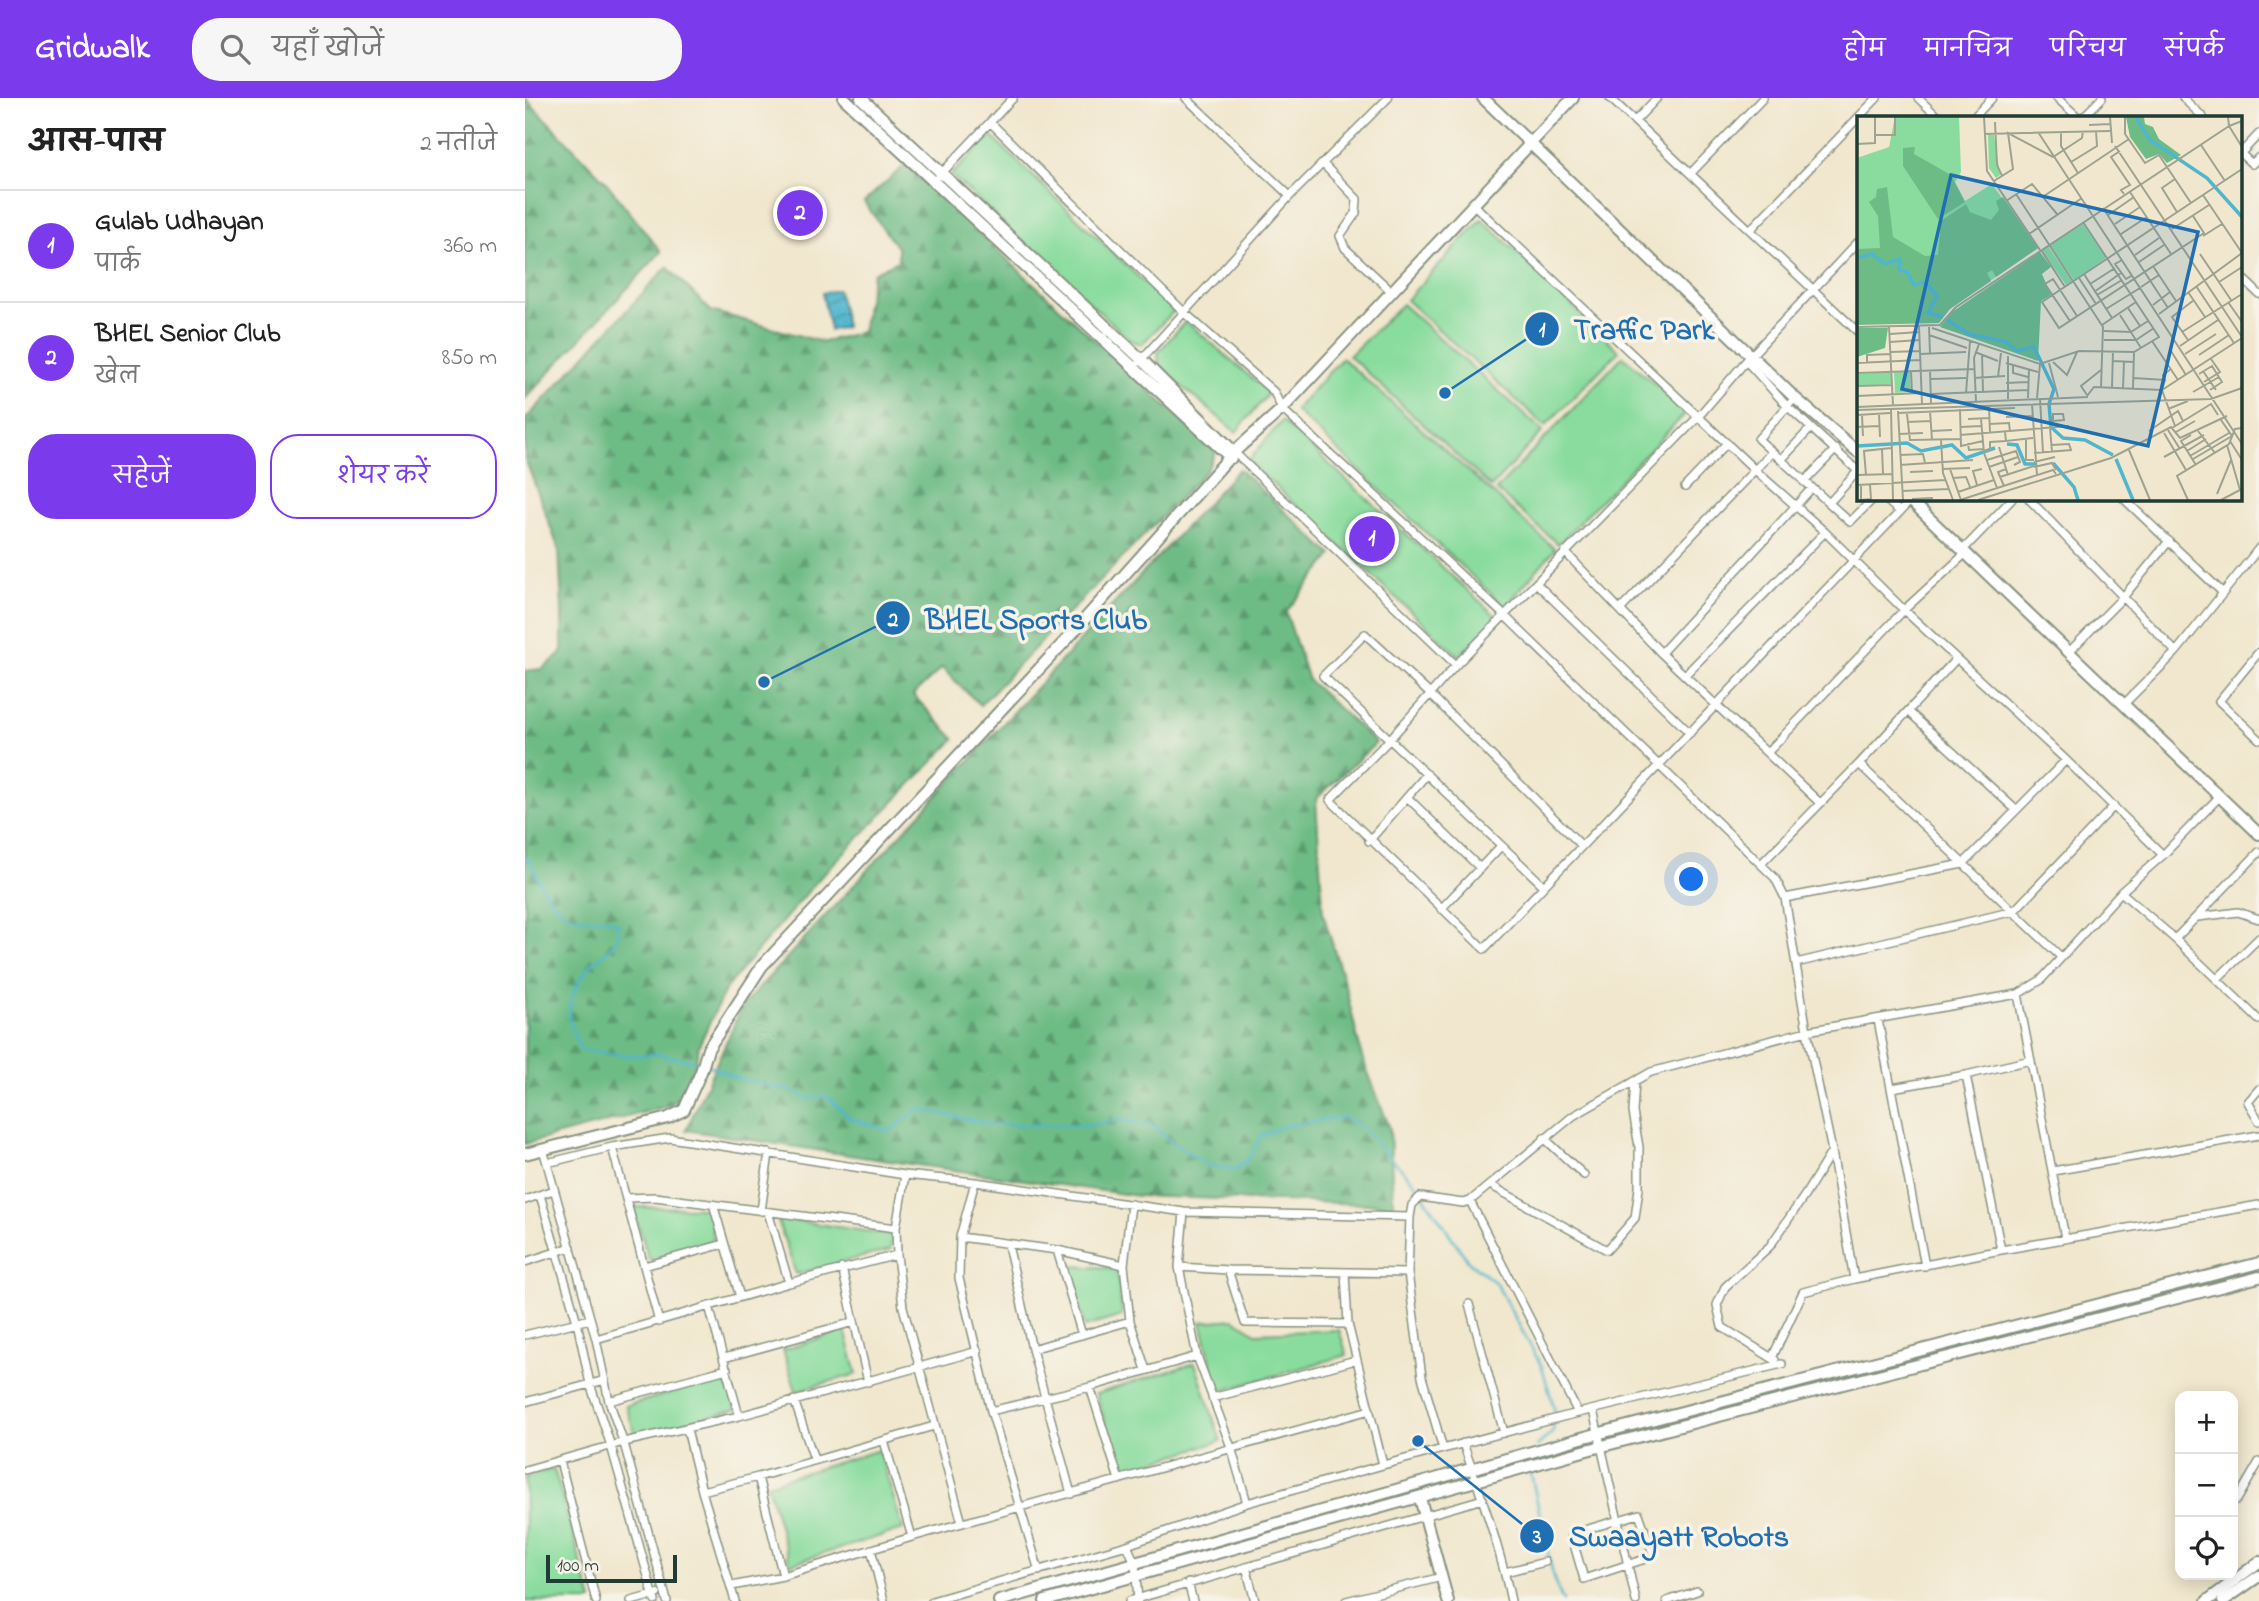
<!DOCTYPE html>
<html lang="hi">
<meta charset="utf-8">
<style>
body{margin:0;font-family:"Indie Flower","Playpen Sans Deva",sans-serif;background:#f6f6f6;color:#222}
.controls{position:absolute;right:21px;bottom:21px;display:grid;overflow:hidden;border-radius:14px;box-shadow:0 4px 18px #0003}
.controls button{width:63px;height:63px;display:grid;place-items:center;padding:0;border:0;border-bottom:2px solid #e0e0e0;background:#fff;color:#222;font:35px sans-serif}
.scale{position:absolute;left:21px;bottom:18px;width:131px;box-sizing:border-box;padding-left:7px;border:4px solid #1f3d34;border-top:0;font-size:19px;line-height:24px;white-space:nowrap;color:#1f3d34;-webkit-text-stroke:5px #f7f3e8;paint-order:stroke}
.you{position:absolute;left:1167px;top:782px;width:24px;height:24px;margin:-18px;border:5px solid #fff;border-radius:50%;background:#1a73e8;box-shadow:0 0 0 10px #1a73e833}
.badge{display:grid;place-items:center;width:46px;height:46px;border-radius:50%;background:#7c3aed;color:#fff;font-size:23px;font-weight:700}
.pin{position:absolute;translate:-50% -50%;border:4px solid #fff;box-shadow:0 2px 7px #0006}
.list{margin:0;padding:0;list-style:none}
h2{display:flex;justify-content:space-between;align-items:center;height:91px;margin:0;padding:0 28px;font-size:30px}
h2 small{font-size:23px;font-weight:400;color:#767676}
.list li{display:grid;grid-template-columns:46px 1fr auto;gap:21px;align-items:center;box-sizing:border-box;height:112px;padding:0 28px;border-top:2px solid #e0e0e0}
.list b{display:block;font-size:26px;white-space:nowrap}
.list p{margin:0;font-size:23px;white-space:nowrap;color:#767676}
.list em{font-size:23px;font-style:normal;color:#767676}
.actions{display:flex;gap:14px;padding:21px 28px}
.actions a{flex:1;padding:16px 0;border:2px solid #7c3aed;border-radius:28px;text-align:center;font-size:24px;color:#7c3aed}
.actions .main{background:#7c3aed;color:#fff}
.icon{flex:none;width:38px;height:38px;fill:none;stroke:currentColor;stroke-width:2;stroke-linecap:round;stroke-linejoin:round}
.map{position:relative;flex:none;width:1734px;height:1503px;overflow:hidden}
header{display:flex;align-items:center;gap:42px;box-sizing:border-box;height:98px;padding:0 35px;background:#7c3aed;color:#fff}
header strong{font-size:33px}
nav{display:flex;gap:38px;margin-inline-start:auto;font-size:24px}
.search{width:490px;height:63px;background:#f6f6f6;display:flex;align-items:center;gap:18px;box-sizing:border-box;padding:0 24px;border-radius:28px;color:#767676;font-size:26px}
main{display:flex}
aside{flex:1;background:#fff}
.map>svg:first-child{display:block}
.green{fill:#89dc9e;stroke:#548c69;stroke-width:2}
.forest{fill:url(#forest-firs);stroke:#467c5c;stroke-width:2}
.water{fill:url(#water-waves);stroke:#377a80;stroke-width:2}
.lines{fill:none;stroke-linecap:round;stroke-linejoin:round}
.stream{stroke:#4fb6cd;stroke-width:2.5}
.street-casing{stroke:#889281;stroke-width:10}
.secondary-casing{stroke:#889281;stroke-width:14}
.street{stroke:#fff;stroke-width:7}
.secondary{stroke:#fff;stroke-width:10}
.inset-river{fill:none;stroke:#4fb6cd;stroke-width:3.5}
.inset-road{fill:none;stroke:#9da390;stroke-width:2}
.view{fill:#1f6fb2;fill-opacity:0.15;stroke:#1f6fb2;stroke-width:3.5}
.inset-edge{fill:none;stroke:#1f3d34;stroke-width:3.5}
.leader{fill:none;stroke:#1f6fb2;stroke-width:2.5}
.callout-dot{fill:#1f6fb2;stroke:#f7f3e8;stroke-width:2.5}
.mark-label{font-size:21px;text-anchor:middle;font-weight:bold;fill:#fff}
.callout-label{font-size:30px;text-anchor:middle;font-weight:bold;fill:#1f6fb2;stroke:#f7f3e8;stroke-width:7;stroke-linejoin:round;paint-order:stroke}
</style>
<header>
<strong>Gridwalk</strong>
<div class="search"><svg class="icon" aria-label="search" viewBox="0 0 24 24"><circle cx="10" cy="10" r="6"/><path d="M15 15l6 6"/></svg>यहाँ खोजें</div>
<nav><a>होम</a><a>मानचित्र</a><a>परिचय</a><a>संपर्क</a></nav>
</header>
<main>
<aside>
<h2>आस-पास<small>2 नतीजे</small></h2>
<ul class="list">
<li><span class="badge">1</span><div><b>Gulab Udhayan</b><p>पार्क</p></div><em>360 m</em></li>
<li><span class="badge">2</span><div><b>BHEL Senior Club</b><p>खेल</p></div><em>850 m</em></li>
</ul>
<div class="actions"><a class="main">सहेजें</a><a>शेयर करें</a></div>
</aside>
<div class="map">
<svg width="1734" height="1503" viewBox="0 0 1734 1503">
<defs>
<pattern id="forest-firs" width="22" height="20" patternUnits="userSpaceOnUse" patternTransform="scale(1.75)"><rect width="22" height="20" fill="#6ebc85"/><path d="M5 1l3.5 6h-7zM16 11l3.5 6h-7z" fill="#5a9a6e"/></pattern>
<pattern id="water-waves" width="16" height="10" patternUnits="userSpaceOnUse" patternTransform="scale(1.75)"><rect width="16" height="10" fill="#4fb6cd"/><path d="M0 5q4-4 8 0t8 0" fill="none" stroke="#4195a7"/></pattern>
</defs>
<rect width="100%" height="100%" fill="#f7f3e8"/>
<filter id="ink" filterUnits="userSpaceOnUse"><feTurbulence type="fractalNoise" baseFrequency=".0143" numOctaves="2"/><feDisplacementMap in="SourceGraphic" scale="14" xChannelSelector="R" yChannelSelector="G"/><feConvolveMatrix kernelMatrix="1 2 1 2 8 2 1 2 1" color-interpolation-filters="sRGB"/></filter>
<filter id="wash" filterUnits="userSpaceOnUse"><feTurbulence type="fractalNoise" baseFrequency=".00686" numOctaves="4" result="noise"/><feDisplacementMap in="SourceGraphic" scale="28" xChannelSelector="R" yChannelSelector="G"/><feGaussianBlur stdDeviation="1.57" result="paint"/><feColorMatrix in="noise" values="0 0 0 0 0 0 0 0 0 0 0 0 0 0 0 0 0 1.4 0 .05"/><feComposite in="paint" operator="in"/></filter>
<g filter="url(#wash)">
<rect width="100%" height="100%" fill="#f1e7ce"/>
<path class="green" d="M466,38L649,213L617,246L606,243L426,77Z
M957,121L1094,253L1020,328L881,202Z
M877,206L1018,333L966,389L824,258Z
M661,223L744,295L711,334L634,269L633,254Z
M1098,258L1162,314L1033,446L971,392Z
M817,260L1030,451L980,509L770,312Z
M757,323L972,519L934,558L723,363Z
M108,1109L179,1110L186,1118L188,1143L124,1162Z
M252,1120L367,1137L365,1152L271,1176Z
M540,1168L592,1170L597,1218L560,1229L543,1169Z
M709,1221L731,1235L814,1232L822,1257L693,1294L676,1224Z
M320,1232L332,1276L271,1293L258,1252Z
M670,1265L696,1343L596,1373L571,1296Z
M200,1279L211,1311L111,1338L101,1308Z
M354,1352L378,1431L265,1466L242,1386Z
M29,1371L67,1503H0V1380Z"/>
<path class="forest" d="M0,0L80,83L136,154L0,301Z
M380,67L691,354L682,372L455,607L417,570L388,597L430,641L298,776L201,890L174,947L168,977L146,1007L0,1046V573L17,571L37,555V511L34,452L0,360V322L142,169L186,213L297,244L337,234L348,175L373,163V151L339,104Z
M714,371L807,457L761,514L783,582L851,645L791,701L798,815L821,891L837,959L865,1031L868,1107L613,1098L350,1061L161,1032L218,907Z"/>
<path class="water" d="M313,192L321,229L305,232L297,195Z"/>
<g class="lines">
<path class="stream" d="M0,759L5,763C17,789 27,818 60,820C75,821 79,819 93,825C96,846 82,853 68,865C55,877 43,902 44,920C45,931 52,942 56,952L111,958L132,956L175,964
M181,966L211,980L257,990L284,1000L302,998L324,1020L365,1033L394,1011L465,1026L565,1027L596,1022L627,1027L649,1046L684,1068L712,1071L726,1058L736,1038L758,1028L818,1019L834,1027L889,1084L943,1163L971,1185L1017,1269L1030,1313L1028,1334L1012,1348
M1005,1371L1029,1482L1038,1503"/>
</g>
</g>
<g filter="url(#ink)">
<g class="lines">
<g class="street-casing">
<path id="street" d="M661,0L765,98
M1085,0L1333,234
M1393,0L1413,19
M1532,0L1553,19
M1658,0L1678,19
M1449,19L1467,0
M1558,19L1577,0
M1110,23L1132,0
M465,24L659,214L749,294L757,311L980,518L1250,780L1260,800L1282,933L1307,1053L1329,1181
M1715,55L1727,66L1734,59
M1715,56L1734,36
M799,67L832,101L831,115L815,138L820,150L867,194
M1166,75L1238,0
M414,78L488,0
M1225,132L1352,0
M1333,144L1221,263L1173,319L931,567L865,641L805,702L959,851L1387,401
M1715,178L1734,196
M1221,263L1262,308L1333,373
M614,264L765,98L863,0
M1270,300L1233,341L1325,424L1348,401
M709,354L931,567
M1256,362L1286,330
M1279,384L1311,351
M1160,389L1202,345
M1360,401L1375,414
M1504,401L1651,554
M1599,401L1697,494
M1304,405L1333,373
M1438,452L1487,401
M1040,454L1136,555L1295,705
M1012,486L1165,635
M1095,512L1247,354
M1545,553L1599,498L1644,443
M1734,554L1694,603L1734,641
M1136,555L1286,391
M1160,577L1300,434
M1599,606L1651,554L1734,450
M1383,613L1491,712
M1242,655L1379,512L1441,455
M1334,666L1536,859
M883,700L955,770
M844,743L902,676
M1638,757L1695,698
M1237,765L1334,666L1431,561
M1018,787L798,578L840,536L905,596L1057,748
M1596,794L1650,841L1734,922
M1260,800L1438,766L1541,662
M916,811L976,748
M1673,819L1713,814L1734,821
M1650,841L1734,754
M1271,865L1489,813L1589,708
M1692,881L1734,840
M1493,896L1540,1140
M1353,922L1400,1168
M1441,977L1476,1152
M1367,990L1441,977L1506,962
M1734,991L1723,1004L1734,1023
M1019,1040L1059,1077
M87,1049L134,1224
M18,1051L71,1241L84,1303L100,1349L142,1503
M22,1065L87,1049L145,1040L380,1077L450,1084L659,1114L885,1119
M1528,1073L1734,1037
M380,1077L371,1130L372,1157L378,1209L437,1425
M450,1084L435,1139L434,1180L466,1313L514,1473
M965,1087L1082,1152L1110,1120L1114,1090V1049L1108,1014L1110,983
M15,1097L52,1224L65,1286L86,1348L130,1503
M101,1100L130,1099L371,1130
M0,1102L28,1092
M945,1103L1053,1315
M188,1106L215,1199
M606,1106L599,1167L605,1223L621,1272
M236,1113L244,1055
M243,1114L264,1185
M659,1114L654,1169L672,1258L706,1349L722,1405
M435,1139L532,1152L599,1167
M483,1147L507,1251L546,1396
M532,1152L557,1237
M0,1164L46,1149
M119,1168L199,1146
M654,1169L703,1172L883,1175
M317,1170L343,1284
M703,1172L720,1225L823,1226
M820,1175L823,1226L858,1367
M944,1206L979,1335
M184,1208L214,1318
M0,1237L65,1221
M71,1241L264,1185L372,1157
M507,1251L605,1223
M199,1260L329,1224
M1247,1260L1278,1194L1329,1181L1476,1152L1734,1107
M1250,1262L1197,1229L1192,1207L1200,1189L1245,1148L1280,1097L1307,1053
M565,1289L594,1382
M687,1300L831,1262
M269,1302L289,1361
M84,1303L202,1271
M0,1304L80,1282
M1068,1312L1111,1503
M466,1313L565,1289L672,1258
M162,1331L177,1393L210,1503
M359,1343L387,1439
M938,1345C956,1398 975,1449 986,1503
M918,1351L897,1279L883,1175L885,1119L887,1107L895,1099L938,1105L945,1103L1048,1018L1126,974L1282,933L1493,896L1516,882L1596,794L1638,757L1541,662L1379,512L1300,434L1230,372L949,107
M35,1363L71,1503
M0,1372L99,1344L214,1318L453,1253
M233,1379L258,1478
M177,1393L233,1379L409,1328
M1712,1402L1734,1364
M1114,1416L1129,1458L1059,1481L1046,1436Z
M602,1447L610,1465L613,1502
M346,1451L359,1503
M721,1469L730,1503
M980,1474L1020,1464
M663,1485L668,1503
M207,1488L258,1478L387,1439L845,1312
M106,1503L132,1496
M407,1503L602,1447L722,1405L858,1367L1037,1319L1257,1266
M604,1503L958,1401
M821,1503L917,1479
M1142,1503L1172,1493"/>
</g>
<g class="secondary-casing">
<path id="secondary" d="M319,0L706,360
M336,0L617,262L707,352
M958,0L1270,300L1333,354
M1384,401L1734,736
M0,1056L143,1020L159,1012L176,974L183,951L237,868L543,540L709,354L757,311L1048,0
M895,1400L923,1503
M474,1503L1060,1339L1734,1165
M520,1503L1062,1352L1734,1179
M1682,1503L1734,1464
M1698,1503L1734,1478"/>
</g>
<use href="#street" class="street"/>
<use href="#secondary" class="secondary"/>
</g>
</g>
<g transform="translate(1332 18)">
<rect width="385" height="385" fill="#f1e7ce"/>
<path d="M38,1H102L104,56L98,66L108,85L135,68L181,132L88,196L0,139V42L32,31ZM131,19H137L143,59L139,62L132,52ZM226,108L249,142L217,164L193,129ZM191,130L215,165L209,169L185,135ZM53,255L54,276L38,277L37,256ZM34,256L35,268L0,270V258Z" fill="#89dc9e"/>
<path d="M269,1H287L288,8L296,11L302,23L324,39L310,47L302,38L289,43L273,21ZM58,31L57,38L94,59L108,86L81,103L46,50V32ZM30,71L36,121L68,140L81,139L84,105L109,88L113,96L134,104L142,94L139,85L146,81L181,132L139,161L135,154L130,157L134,165L93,193L82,207L0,209V133L23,132L21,100L12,86L19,81L20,73ZM183,136L194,151L185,158L194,179L184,185L181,245L83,211L95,196ZM0,212H31L28,232L0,241Z" fill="#6ebc85"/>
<path class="inset-river" d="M279,2L293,24L350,62L385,101M0,142L15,138L28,148L43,143L42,154L50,156L57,169L68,166L80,180L71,197L86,201M90,204L112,218L149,226L160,235L177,231L197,273L192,288L194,311L206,322L228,324L256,339M150,328L160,329L168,348H180M0,330L50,327L64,335L95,329L109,342L138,332M259,343L276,384M196,347L217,371L221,384"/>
<path class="inset-road" d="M127,1L130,55L183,134M253,1L255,27M268,1V18L288,47L302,39L334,87M385,5L372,10L385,31M138,6L140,49L145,60M232,9L253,8M181,16L385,328M204,16V30L221,57M127,18L253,15M19,19H38V1M0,28L18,27V1M344,29L368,65M258,30L385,221M263,35L254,41L273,69L264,74L267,78M214,46L240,30L239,15M318,63L305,72L320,96M137,65L156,53L151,17L196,41L225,22L226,15M273,76L314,138M159,78L246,211L244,271M346,79L385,137M187,80L272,23M149,85L175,68L200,98M246,92L311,192M251,99L277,81M336,100L347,117L202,212L185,186L385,53M258,108L283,91M315,113L352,89M172,118L225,82M264,118L290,101M346,120L365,108M184,134L208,171M343,138L374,184M278,139L302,122M265,144L258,148L269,163L274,160M282,146L307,129M296,150L319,185M227,158L255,202M222,162L239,188M362,166L385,151M233,168L258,152M339,170L377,227M284,171L302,159M237,176L264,157M331,176L348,201M240,179L265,164M371,186L385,206M296,189L313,176M271,192L283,210M249,193L283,172M302,198L385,137M263,199L284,232M213,205L188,168L196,163L220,200M245,209L279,186M62,210L65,288M0,211L83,209L99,191L372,10L371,1M32,211L36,289M72,211L73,237M75,212L183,248L222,235L277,236L302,221L226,106M247,215L274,216L291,205M325,216L385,178M33,218L62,216M72,219L110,232M247,224H279L297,212M331,224L315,201L337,184M295,225L321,264M33,226L62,224M323,230L361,204M314,235L329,259M34,236L63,235M118,236L141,245M63,238L109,236M125,238L126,276M328,238L359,218M342,239L372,219M256,245L277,246M196,246L210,259L220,236M0,247L63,244M10,247V239L34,238M149,247L181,256M192,247L201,281M156,250V257L171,261M73,254L74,288M54,255L55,277M346,255L359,274M0,257L117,253M342,258L355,250L365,266L353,274M141,261L144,237M117,262L148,260M276,262L308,264L306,259L314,253M73,263L109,262M308,264L305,274L318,310M347,266L363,256L354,243M149,267L171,266M0,270L35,269M255,272L256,235M266,272L267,246M276,272L277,236M336,276L362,261M109,277L113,225M74,278L171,274M230,279L224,270L244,254M0,280L64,277M230,280L237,271L305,274L385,222M171,282L172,253M180,282L183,248M183,282L186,337M151,283V240M119,286L117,242L122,228M175,288L180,359M0,291L231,281M132,291L133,317M34,292L36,384M103,293L104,330L126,325M311,293L331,285M0,294L354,283L385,272M41,295L46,384M73,295L75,324M41,297L158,292M22,298L23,321M50,298L53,324L104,323M196,298H206L207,304L196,305ZM0,299L33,297M5,299L6,320M149,301L176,300M111,303L132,302M124,303L127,337L140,372M50,306L74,305M132,308L152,307L153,316M0,311L22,310M103,311L125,310M193,312L195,336M315,312L354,288L361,299M311,314L323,333M74,315L95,314M292,315L321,295L326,305M341,315L358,337M148,316L149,325L176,322M319,316L338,305M307,317L329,354M42,318L66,317M103,319L212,310M334,319L324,325L339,349M169,323V344H177M84,324L86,357L96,384M373,325L385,344M111,327L112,334L127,333M142,331L151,359M25,333L26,358M272,334L293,384M330,335L349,323M127,336L133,333V326L149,325M177,337L214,334L212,328L194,329M43,339L66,338L68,347M333,340L372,317M307,341L347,319M336,343L375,320L364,304M130,344L159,335L163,346L157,349M177,346L198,341M43,349L116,344M132,351L161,341M177,351L195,347L199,354M85,353L113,352M93,353L104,384M53,356L76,355M0,359L36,358M9,359L7,335L34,332M143,361L177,350M96,362L109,361L113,371M0,369L88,364M4,369V384L14,383L13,369M120,369L116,355L125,353M147,370L141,356L149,353M45,375L92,373M101,376L137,364M360,378L374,344M55,383L76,382M103,384L196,354L199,358M121,384L254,342L314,311L323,322L370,300M331,384L320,360L372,328L378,313L385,312M364,384L383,374L370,329"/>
<path class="view" d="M94,59L341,116L291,330L45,273Z"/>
<rect width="385" height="385" class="inset-edge"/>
</g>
<path class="leader" d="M920 295L1017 231M239 584L368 520M893 1343L1012 1438"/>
<g class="callout-dot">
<circle cx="920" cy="295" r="7"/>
<circle cx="239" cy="584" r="7"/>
<circle cx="893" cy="1343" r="7"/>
<circle cx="1017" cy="231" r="18"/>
<circle cx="368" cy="520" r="18"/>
<circle cx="1012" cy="1438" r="18"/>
</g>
<g class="mark-label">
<text x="1017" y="238">1</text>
<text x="368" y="528">2</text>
<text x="1012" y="1445">3</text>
</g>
<g class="callout-label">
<text x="1119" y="241">Traffic Park</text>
<text x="511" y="531">BHEL Sports Club</text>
<text x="1154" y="1448">Swaayatt Robots</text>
</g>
</svg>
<div class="controls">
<button>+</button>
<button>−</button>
<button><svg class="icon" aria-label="locate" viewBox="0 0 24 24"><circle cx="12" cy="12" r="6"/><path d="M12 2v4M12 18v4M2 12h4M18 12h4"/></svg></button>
</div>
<div class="scale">100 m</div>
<div class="you"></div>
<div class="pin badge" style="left:847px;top:441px">1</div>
<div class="pin badge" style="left:275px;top:115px">2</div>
</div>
</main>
